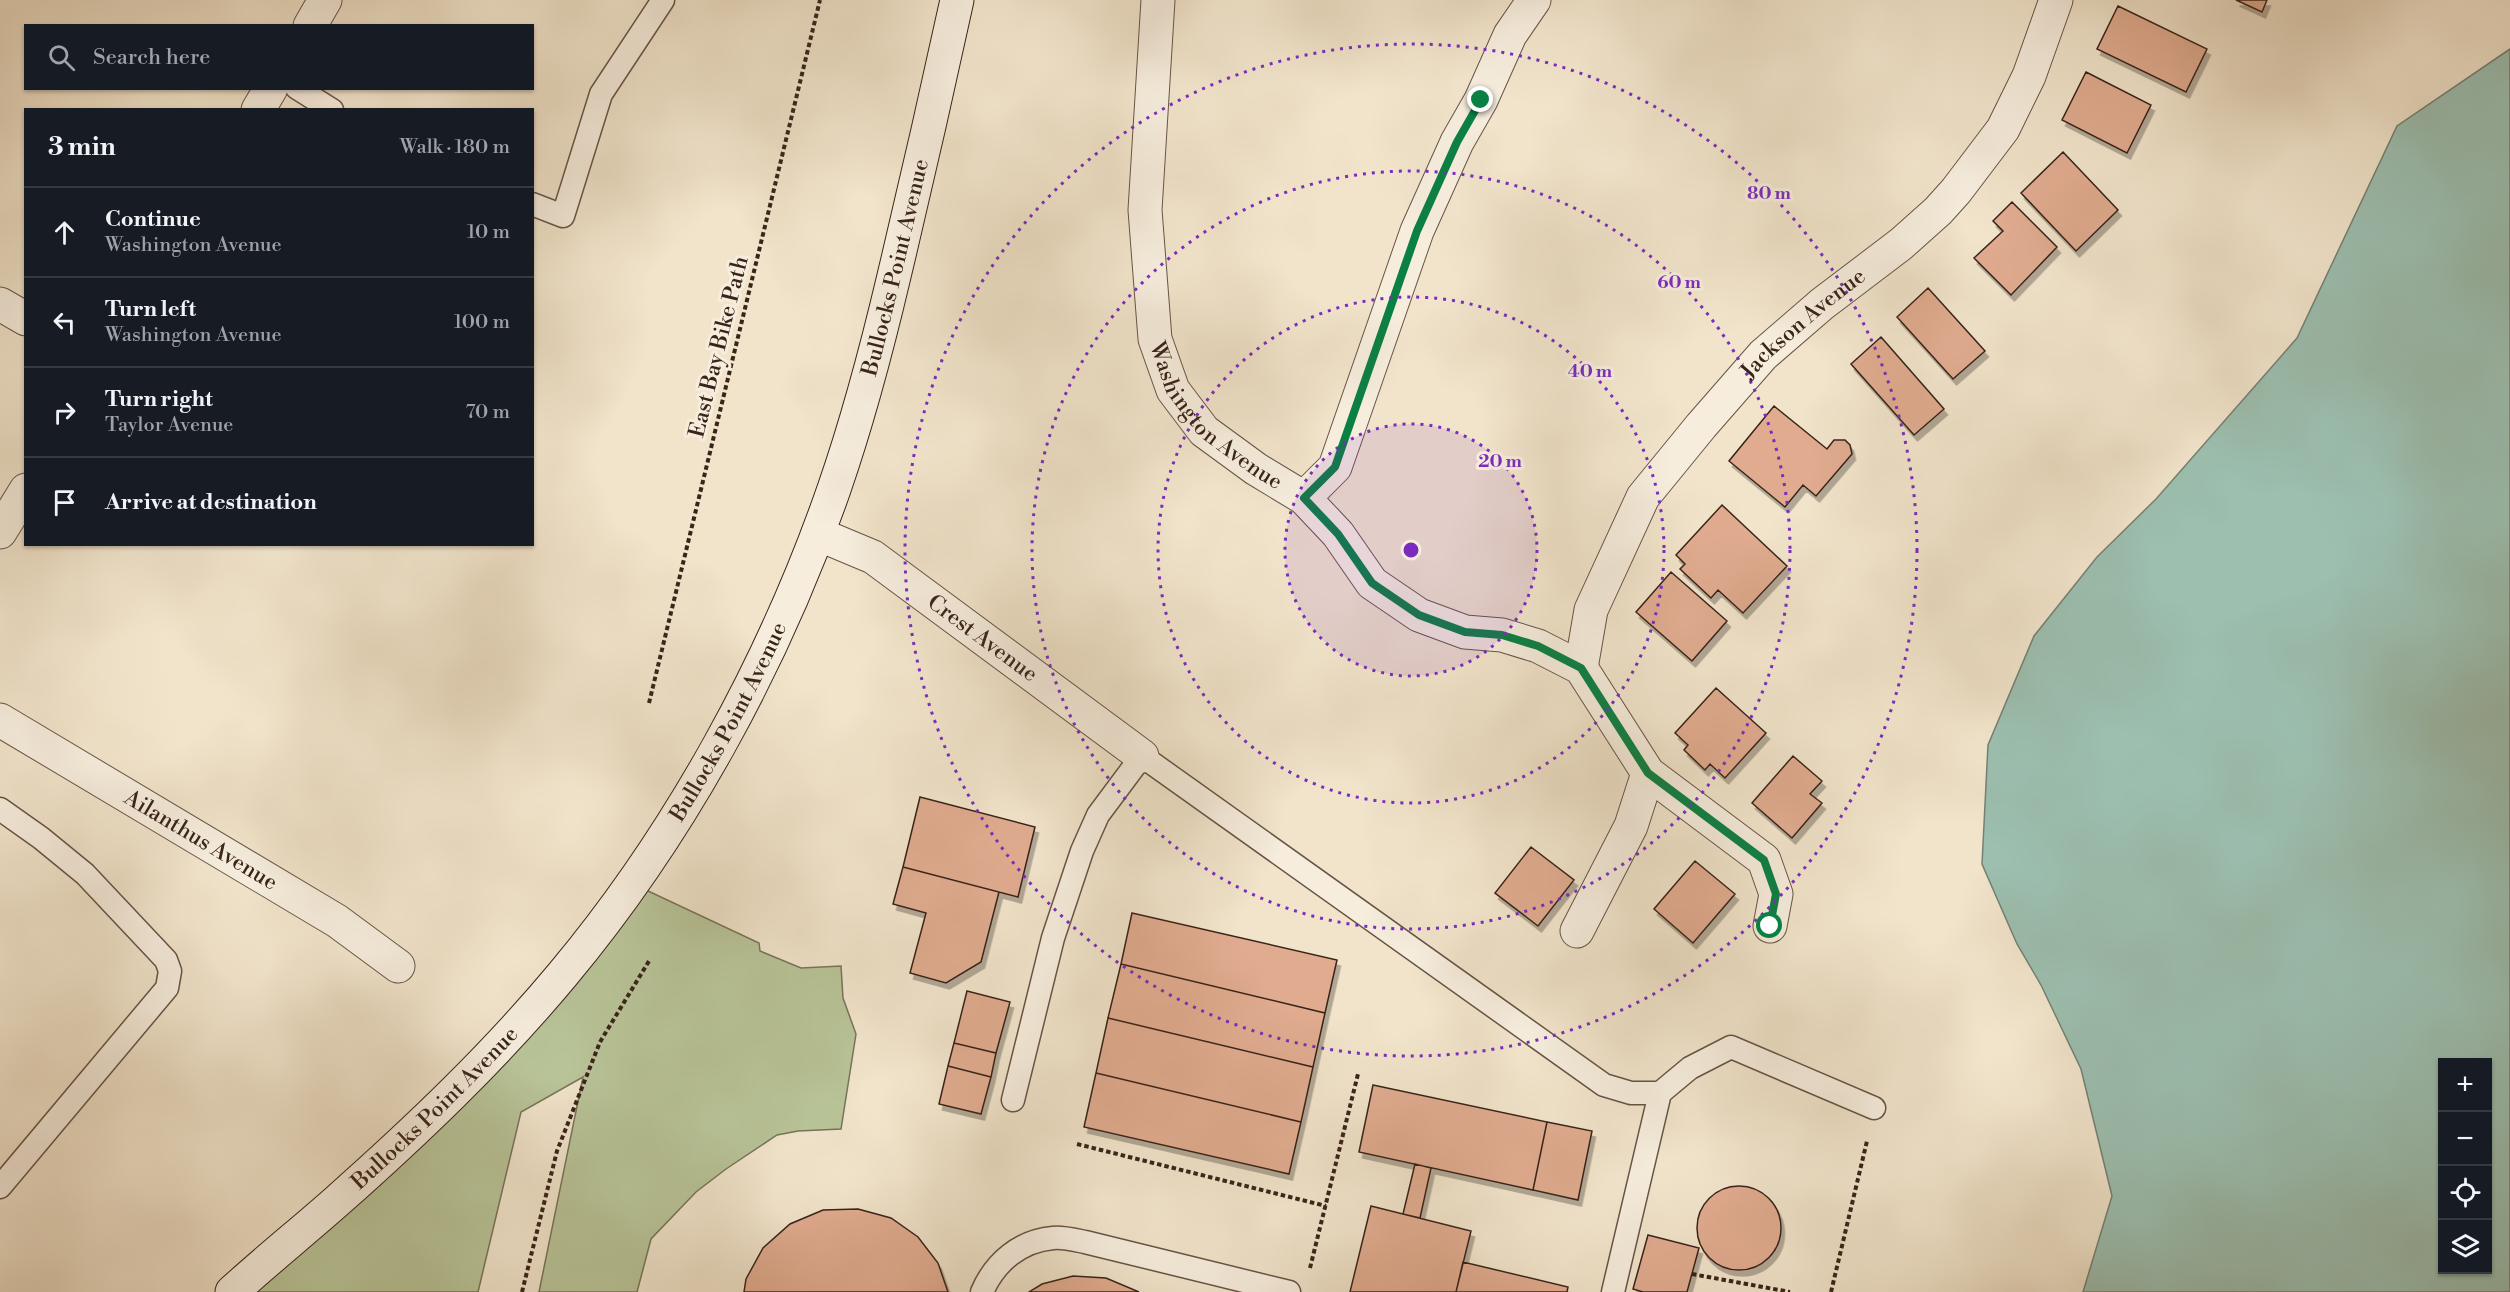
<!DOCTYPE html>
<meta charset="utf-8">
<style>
body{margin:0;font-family:"Libre Bodoni",serif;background:#20242c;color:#f1f3f6}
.controls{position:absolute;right:18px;bottom:18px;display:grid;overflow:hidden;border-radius:0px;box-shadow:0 2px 4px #0004}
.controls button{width:54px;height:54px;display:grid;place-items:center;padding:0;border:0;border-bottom:2px solid #363941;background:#171b24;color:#f1f3f6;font:30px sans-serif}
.stop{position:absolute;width:18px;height:18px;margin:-14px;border:4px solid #0b8043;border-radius:50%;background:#fff}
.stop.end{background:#0b8043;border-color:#fff;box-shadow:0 2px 6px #0008}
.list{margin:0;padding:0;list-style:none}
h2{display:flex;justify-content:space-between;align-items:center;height:78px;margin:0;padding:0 24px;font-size:26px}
h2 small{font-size:20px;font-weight:400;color:#9ea1a6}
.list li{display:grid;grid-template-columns:39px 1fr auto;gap:18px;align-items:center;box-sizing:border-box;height:90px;padding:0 24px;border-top:2px solid #363941}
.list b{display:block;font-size:22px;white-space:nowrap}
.list p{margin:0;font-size:20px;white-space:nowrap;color:#9ea1a6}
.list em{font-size:20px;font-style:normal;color:#9ea1a6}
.icon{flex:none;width:33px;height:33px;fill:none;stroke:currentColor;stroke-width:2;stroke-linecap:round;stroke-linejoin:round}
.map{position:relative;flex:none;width:2510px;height:1292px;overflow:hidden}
.search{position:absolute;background:#171b24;box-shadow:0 2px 4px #0004;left:24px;top:24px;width:510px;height:66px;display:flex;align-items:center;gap:15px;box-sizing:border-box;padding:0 21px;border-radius:0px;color:#9ea1a6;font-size:22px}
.panel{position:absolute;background:#171b24;box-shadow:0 2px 4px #0004;left:24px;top:108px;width:510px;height:438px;border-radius:0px}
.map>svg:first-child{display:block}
.green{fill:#b8c498;stroke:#787459;stroke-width:1.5}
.water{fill:#9cbfb0;stroke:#748174;stroke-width:1.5;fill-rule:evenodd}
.building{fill:#e0ab8f;stroke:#39241a;stroke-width:1.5;filter:url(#shadow)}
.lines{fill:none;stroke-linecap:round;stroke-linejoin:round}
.service-casing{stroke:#675446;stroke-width:25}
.minor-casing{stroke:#675446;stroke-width:35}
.tertiary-casing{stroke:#675446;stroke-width:35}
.secondary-casing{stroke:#39241a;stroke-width:35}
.path{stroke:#39241a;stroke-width:4;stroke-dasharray:4.5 3;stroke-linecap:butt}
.service{stroke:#f6eddd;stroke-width:22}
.minor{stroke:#f6eddd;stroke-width:33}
.tertiary{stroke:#f6eddd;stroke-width:33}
.secondary{stroke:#f6eddd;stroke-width:33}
.route{stroke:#0b8043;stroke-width:8}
.ring{fill:none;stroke:#7b2cbf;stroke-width:3;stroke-dasharray:3 6}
.labels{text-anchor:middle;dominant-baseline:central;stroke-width:6;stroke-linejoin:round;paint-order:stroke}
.street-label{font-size:22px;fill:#39241a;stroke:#f6eddd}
.centre{fill:#7b2cbf;stroke:#f6eddd;stroke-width:3}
.ring-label{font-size:18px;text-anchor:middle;font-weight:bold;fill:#7b2cbf;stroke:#f6eddd;stroke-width:6;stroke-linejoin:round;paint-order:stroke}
</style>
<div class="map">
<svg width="2510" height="1292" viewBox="0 0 2510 1292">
<defs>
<filter id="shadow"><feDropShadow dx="3.5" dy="6" stdDeviation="0" flood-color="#0004"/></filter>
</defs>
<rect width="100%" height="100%" fill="#f1e4cb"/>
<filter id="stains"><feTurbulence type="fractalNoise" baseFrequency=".00333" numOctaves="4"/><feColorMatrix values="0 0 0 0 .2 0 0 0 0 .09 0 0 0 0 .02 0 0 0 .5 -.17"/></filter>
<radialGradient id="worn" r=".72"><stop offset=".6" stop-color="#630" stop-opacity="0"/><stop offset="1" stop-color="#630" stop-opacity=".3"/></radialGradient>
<path class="green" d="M631,883L759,943L760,951L801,968L841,966L843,998L856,1034L841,1129L798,1131L777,1135L726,1169L696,1192L651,1239L637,1292H539L583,1077L521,1112L478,1292H230L424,1123Z"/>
<path class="water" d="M2510,49V1292H2083L2112,1196L2081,1069L2041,985L2017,944L1982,864L1988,745L2034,636L2097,557L2156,499L2297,338L2397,126ZM2442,1062H2488V1270H2442Z"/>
<path class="building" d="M2236,0H2267L2262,12Z
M2118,6L2207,49L2186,92L2097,49Z
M2086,72L2151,105L2127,153L2062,120Z
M2063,152L2118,210L2076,251L2021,193Z
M2012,202L2057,247L2011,295L1974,258L2003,231L1993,221Z
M1928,288L1985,351L1953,379L1897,317Z
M1881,337L1944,409L1914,435L1851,364Z
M1774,406L1827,449L1834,440H1845L1850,445L1852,454L1816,496L1803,485L1785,507L1729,461Z
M1722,505L1787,566L1743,613L1718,590L1711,598L1680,569L1685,564L1676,555Z
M1671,572L1727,621L1692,661L1636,612Z
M1716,688L1766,733L1725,778L1710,764L1705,770L1684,750L1688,745L1675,733Z
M1793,756L1822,781L1810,794L1822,803L1792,838L1752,803Z
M920,797L1035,827L1018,897L903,867Z
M1531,847L1574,880L1538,926L1495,893Z
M1695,861L1735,894L1693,943L1654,909Z
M903,867L999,892L981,962L946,983L910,973L926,913L893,904Z
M1132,913L1337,960L1325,1013L1121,964Z
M1121,964L1325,1013L1313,1067L1108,1018Z
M967,991L1010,1002L996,1053L954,1043Z
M1108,1018L1313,1067L1301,1122L1096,1073Z
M954,1043L996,1053L991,1077L948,1066Z
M948,1066L991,1077L981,1114L939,1104Z
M1096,1073L1301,1122L1289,1174L1084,1127Z
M1373,1085L1547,1122L1533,1190L1359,1152Z
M1547,1122L1592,1131L1578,1200L1533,1190Z
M1415,1164L1431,1168L1420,1218L1403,1214Z
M1697 1228a42 42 0 1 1 84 0a42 42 0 1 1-84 0Z
M1371,1206L1471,1231L1456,1292H1350Z
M858,1209L891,1218L918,1237L938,1263L948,1292H744L746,1279L763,1248L790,1224L823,1210Z
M1648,1235L1699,1248L1687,1292H1643L1633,1289Z
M1463,1262L1568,1287L1567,1292H1456Z
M1073,1276L1106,1278L1139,1292H1029L1042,1284Z"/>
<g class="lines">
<g class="service-casing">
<path id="service" d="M297,88L332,110
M532,204L563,216L601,94L663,0
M0,809L41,838L85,874L166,960L170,971L167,988L0,1187
M1013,1100L1053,938L1082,851L1098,815L1142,756L1604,1085L1631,1093H1660
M982,1292C995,1262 1020,1241 1053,1238C1063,1237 1075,1240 1085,1242L1289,1292
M1613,1292L1660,1093L1690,1068L1731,1047L1874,1108"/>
</g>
<g class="minor-casing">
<g id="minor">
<path id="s1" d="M1158,0L1145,210L1155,339L1173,390L1204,431L1256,469L1304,498L1338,534L1372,583L1419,615L1465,632L1502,635L1538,646L1581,668L1648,773L1764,860L1776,894L1770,926"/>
<path d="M0,304L26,319"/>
<path d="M1304,498L1335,467L1417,231L1457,142L1481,100L1510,35L1534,0"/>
<path id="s2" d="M818,534L873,557L1142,756"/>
<path id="s3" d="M1581,668L1591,610L1643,497L1701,426L1763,355L1822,304L1901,244L1938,211L1956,191L2003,129L2029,76L2056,0"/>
<path id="s4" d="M0,720L337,921L398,966"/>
<path d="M1577,931L1631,826L1648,773"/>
</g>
</g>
<g class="tertiary-casing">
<path id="tertiary" d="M310,26L325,0
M258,110L271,88
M0,532L26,490"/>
</g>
<g class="secondary-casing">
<g id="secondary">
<path id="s5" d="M232,1292C266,1261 302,1232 336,1202C416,1131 494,1057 563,974C680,834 774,662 834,489C858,420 877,348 894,276C916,184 937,92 957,0"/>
</g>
</g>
<path class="path" d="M649,703L820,0
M1077,1144L1326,1206
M1310,1268L1358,1074
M1692,1274L1790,1292
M522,1292L557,1151L600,1042L649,961
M1831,1292L1867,1141"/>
<use href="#service" class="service"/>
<use href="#minor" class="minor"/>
<use href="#tertiary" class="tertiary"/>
<use href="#secondary" class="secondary"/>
</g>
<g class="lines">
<path class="route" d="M1481,100L1457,142L1417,231L1335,467L1304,498L1338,534L1372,583L1419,615L1465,632L1502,635L1538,646L1581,668L1648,773L1764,860L1776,894L1770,926"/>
</g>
<circle cx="1411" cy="550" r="126" fill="#7b2cbf" fill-opacity=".12"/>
<g class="ring">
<circle cx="1411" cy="550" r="126"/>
<circle cx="1411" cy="550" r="253"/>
<circle cx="1411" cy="550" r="379"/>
<circle cx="1411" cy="550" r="506"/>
</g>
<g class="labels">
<g class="street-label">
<text stroke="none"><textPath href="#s5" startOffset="1248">Bullocks Point Avenue</textPath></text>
<text stroke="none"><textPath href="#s3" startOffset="420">Jackson Avenue</textPath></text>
<text transform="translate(719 347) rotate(-76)">East Bay Bike Path</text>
<text stroke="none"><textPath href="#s1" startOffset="441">Washington Avenue</textPath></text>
<text stroke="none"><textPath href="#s2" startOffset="196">Crest Avenue</textPath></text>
<text stroke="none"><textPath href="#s5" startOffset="762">Bullocks Point Avenue</textPath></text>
<text stroke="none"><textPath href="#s4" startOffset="234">Ailanthus Avenue</textPath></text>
<text stroke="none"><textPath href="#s5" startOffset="274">Bullocks Point Avenue</textPath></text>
</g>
</g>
<circle cx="1411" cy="550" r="9" class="centre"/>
<g class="ring-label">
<text x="1769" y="199">80 m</text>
<text x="1679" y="288">60 m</text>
<text x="1590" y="377">40 m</text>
<text x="1500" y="467">20 m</text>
</g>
<rect width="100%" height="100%" filter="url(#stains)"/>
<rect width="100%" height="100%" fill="url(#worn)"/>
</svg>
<div class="controls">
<button>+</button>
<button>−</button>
<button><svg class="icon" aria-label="locate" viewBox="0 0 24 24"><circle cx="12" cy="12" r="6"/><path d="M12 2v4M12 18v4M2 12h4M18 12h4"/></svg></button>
<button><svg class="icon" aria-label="layers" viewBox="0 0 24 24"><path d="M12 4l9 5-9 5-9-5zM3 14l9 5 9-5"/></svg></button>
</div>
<div class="stop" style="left:1770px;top:926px"></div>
<div class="stop end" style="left:1481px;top:100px"></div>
<div class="search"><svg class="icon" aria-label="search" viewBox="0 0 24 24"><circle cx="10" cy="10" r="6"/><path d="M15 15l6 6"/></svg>Search here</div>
<section class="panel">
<h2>3 min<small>Walk · 180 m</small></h2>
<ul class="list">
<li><svg class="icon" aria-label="ahead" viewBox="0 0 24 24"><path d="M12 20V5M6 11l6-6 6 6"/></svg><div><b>Continue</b><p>Washington Avenue</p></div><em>10 m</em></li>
<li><svg class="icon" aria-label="left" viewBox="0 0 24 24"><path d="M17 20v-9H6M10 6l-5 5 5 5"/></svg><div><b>Turn left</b><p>Washington Avenue</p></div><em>100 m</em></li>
<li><svg class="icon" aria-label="right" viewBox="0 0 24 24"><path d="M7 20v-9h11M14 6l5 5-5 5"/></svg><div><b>Turn right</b><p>Taylor Avenue</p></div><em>70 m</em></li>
<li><svg class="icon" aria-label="arrive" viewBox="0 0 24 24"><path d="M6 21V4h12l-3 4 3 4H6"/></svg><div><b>Arrive at destination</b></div></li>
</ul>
</section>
</div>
